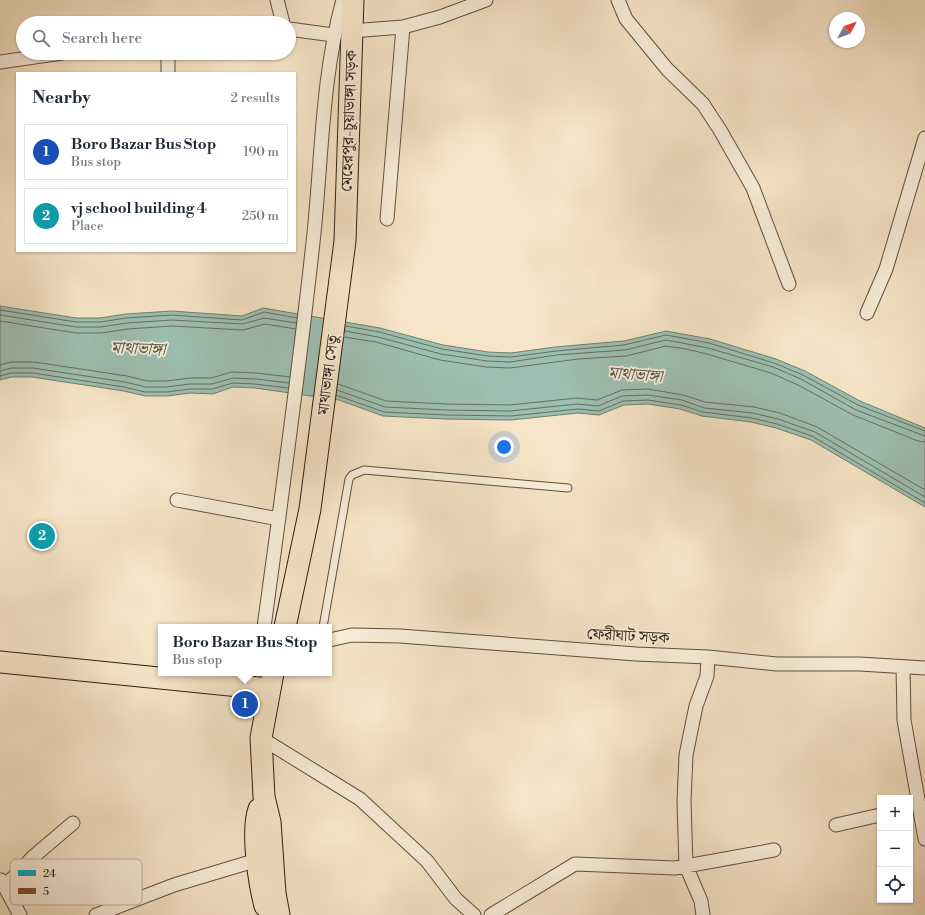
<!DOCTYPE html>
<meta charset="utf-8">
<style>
body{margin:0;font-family:"Libre Bodoni","Noto Serif Bengali",serif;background:#f6f6f7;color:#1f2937}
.controls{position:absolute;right:12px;bottom:12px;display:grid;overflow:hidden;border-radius:0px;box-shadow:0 1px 3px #0004}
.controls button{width:36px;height:36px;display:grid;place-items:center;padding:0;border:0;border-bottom:1px solid #e0e1e3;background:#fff;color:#1f2937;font:20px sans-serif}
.compass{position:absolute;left:829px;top:12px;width:36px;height:36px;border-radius:50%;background:#fff;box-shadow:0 1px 3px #0004;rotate:49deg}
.you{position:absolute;left:504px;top:447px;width:14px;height:14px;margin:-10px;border:3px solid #fff;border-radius:50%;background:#1a73e8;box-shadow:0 0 0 6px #1a73e833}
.badge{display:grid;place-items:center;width:26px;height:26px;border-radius:50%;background:#111827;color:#fff;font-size:13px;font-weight:700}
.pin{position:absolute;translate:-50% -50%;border:2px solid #fff;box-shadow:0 1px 4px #0006}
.popup{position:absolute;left:158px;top:624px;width:174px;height:52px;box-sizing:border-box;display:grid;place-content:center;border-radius:0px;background:#fff;filter:drop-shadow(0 1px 3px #0005);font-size:13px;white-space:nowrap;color:#747a83}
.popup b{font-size:15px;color:#1f2937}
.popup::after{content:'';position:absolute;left:50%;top:100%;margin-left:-8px;border:8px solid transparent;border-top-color:#fff}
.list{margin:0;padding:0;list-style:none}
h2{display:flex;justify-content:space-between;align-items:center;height:52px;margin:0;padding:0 16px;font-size:17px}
h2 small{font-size:13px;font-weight:400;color:#747a83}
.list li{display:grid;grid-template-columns:26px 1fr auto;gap:12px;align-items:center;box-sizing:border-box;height:56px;margin:0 8px 8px;padding:0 8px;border:1px solid #e0e1e3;border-radius:0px}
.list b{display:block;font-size:15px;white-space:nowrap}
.list p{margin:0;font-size:13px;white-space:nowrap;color:#747a83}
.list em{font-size:13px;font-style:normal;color:#747a83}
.icon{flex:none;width:22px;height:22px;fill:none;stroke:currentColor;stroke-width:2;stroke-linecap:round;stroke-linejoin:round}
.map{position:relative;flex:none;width:925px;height:915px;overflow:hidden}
.search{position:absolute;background:#fff;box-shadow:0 1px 3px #0004;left:16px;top:16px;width:280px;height:44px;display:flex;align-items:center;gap:10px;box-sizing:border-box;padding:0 14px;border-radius:22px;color:#747a83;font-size:15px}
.panel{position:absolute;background:#fff;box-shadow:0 1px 3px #0004;left:16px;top:72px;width:280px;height:180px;border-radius:0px}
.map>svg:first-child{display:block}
.water{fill:#9dbfb1;stroke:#707e71}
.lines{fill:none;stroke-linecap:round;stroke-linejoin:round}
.shore{stroke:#656e60;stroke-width:1}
.service-casing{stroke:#5f4f3e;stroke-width:9}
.minor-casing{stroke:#5f4f3e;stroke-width:15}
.primary-casing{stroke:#2d1d10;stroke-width:23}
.service{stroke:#f9eedb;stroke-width:7}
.minor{stroke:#f9eedb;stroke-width:13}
.primary{stroke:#f6e5c7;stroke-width:21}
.labels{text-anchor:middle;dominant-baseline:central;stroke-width:3.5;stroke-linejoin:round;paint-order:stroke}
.street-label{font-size:16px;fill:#2d1d10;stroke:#f9eedb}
.water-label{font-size:17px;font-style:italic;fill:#545648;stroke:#f9eedb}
.key{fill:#f9eedb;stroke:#bcaf9e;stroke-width:1}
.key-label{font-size:11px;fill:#2d1d10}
</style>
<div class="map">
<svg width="925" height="915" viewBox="0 0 925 915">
<rect width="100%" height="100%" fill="#f6e5c7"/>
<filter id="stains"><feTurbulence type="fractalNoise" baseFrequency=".005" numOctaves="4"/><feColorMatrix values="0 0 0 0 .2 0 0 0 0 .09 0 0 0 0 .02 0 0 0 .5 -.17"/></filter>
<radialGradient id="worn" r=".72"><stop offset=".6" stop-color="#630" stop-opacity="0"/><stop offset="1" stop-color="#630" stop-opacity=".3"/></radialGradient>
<path class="water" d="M0,306L76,318H100L126,314L172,311L242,316L263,308L380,328L443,345L488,352L511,353L555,347L624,341L666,331L710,339L776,359L805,371L860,401L925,428V507L811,440L776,428L751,422L702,416L680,409L648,404L624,405L599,415L578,413L511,420L446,419L383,416L339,400L255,388L233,387L213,394L190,393L167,396H145L124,391L32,377H11L0,380Z"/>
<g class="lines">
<path class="shore" d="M0,310L76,322H101L126,318L172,315L242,320L264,312L297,318
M0,315L76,327H101L127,323L172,320L243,324L264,318L296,323
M0,321L76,333H101L128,329L172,326L243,330L265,324L296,329
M346,326L379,332L442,349L488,356L511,357L556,351L624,345L666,335L688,339L709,343L774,363L803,375L858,405L925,431
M345,331L378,337L441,354L487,361L510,362L556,355L625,350L666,340L708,348L773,367L801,379L856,410L925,436
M344,337L376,342L440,360L486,367L510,368L578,359L626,356L666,346L686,349L707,354L771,373L798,385L853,415L918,441L925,442
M0,365L11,362H34L127,376L147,381H166L190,378H211L232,372L256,373L290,377
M0,371L11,368H33L125,382L146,387H166L190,384H212L233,378L256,379L289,383
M0,376L11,373H33L124,387L145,392H167L190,389H212L233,383L255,384L288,388
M338,384L386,401L447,404L510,405L577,398L597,400L622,390L648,389L683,395L705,402L754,407L780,413L817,427L925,490
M337,390L385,407L446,410L510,411L577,404L598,406L622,396L648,395L682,400L704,408L753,413L778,419L815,432L925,497
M336,395L384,412L446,415L511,416L578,409L599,411L623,401L648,400L681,405L703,412L752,418L777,424L812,436L925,503"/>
<g class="service-casing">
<path id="service" d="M323,627L349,479L352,475L364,470L568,488"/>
</g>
<g class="minor-casing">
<path id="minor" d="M277,0L283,23
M618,0L626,19L667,69L703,104L720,130L753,188L789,284
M289,29L333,35
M351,31L403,27L440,17L486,0
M168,53V73
M0,62L62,53
M387,219L403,27
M867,313L886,269L925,138
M177,500L279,519
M264,627C282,496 300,365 314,233C322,155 322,75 343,0
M329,640L352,635L400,636L636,654L708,657L777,664H860L925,668
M903,667L904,720L925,839
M261,738L360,799L427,861L456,899L474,915
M836,825L880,815
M1,880L20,915
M5,886L33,857L73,823
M96,915L174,885L264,858
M491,915L575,864L675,868L774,850
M703,915L701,901L686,866L684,801L686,755L696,706L707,676L708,657"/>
</g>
<g class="primary-casing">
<path id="primary" d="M285,627L310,509L345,241L353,0
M0,662L269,689
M273,673L261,738L264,797L270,822L275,893L279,915
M259,809C251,831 259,883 265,906"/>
</g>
<use href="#service" class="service"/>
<use href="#minor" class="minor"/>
<use href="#primary" class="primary"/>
</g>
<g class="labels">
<g class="street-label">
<text transform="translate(349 121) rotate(-88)">মেহেরপুর-চুয়াডাঙ্গা সড়ক</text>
<text transform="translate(328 375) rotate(-83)">মাথাভাঙ্গা সেতু</text>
<text transform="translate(628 636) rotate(3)">ফেরীঘাট সড়ক</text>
</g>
<g class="water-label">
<text transform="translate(138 349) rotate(2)">মাথাভাঙ্গা</text>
<text transform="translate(635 375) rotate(4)">মাথাভাঙ্গা</text>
</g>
</g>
<rect x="10" y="859" width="132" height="46" rx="6" class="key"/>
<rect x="18" y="870" width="18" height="6" fill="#00a9ce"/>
<rect x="18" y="888" width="18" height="6" fill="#7a4b2a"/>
<g class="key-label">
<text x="43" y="877">24</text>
<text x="43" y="895">5</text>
</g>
<rect width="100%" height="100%" filter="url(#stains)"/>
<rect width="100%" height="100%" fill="url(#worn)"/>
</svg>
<div class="controls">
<button>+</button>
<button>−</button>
<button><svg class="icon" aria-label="locate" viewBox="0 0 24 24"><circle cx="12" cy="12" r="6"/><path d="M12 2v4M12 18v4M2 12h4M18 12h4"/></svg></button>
</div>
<svg class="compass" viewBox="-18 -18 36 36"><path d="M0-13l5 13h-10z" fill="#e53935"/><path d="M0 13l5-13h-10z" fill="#747a83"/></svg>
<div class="you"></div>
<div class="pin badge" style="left:245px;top:704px;background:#1a4fb4">1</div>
<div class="popup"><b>Boro Bazar Bus Stop</b>Bus stop</div>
<div class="pin badge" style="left:42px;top:536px;background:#0f9aa8">2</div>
<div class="search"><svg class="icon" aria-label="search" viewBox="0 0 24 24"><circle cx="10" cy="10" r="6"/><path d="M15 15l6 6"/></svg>Search here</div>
<section class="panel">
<h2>Nearby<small>2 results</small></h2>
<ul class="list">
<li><span class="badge" style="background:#1a4fb4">1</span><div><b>Boro Bazar Bus Stop</b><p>Bus stop</p></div><em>190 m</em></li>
<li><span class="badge" style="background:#0f9aa8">2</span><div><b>vj school building 4</b><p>Place</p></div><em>250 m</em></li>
</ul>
</section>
</div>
